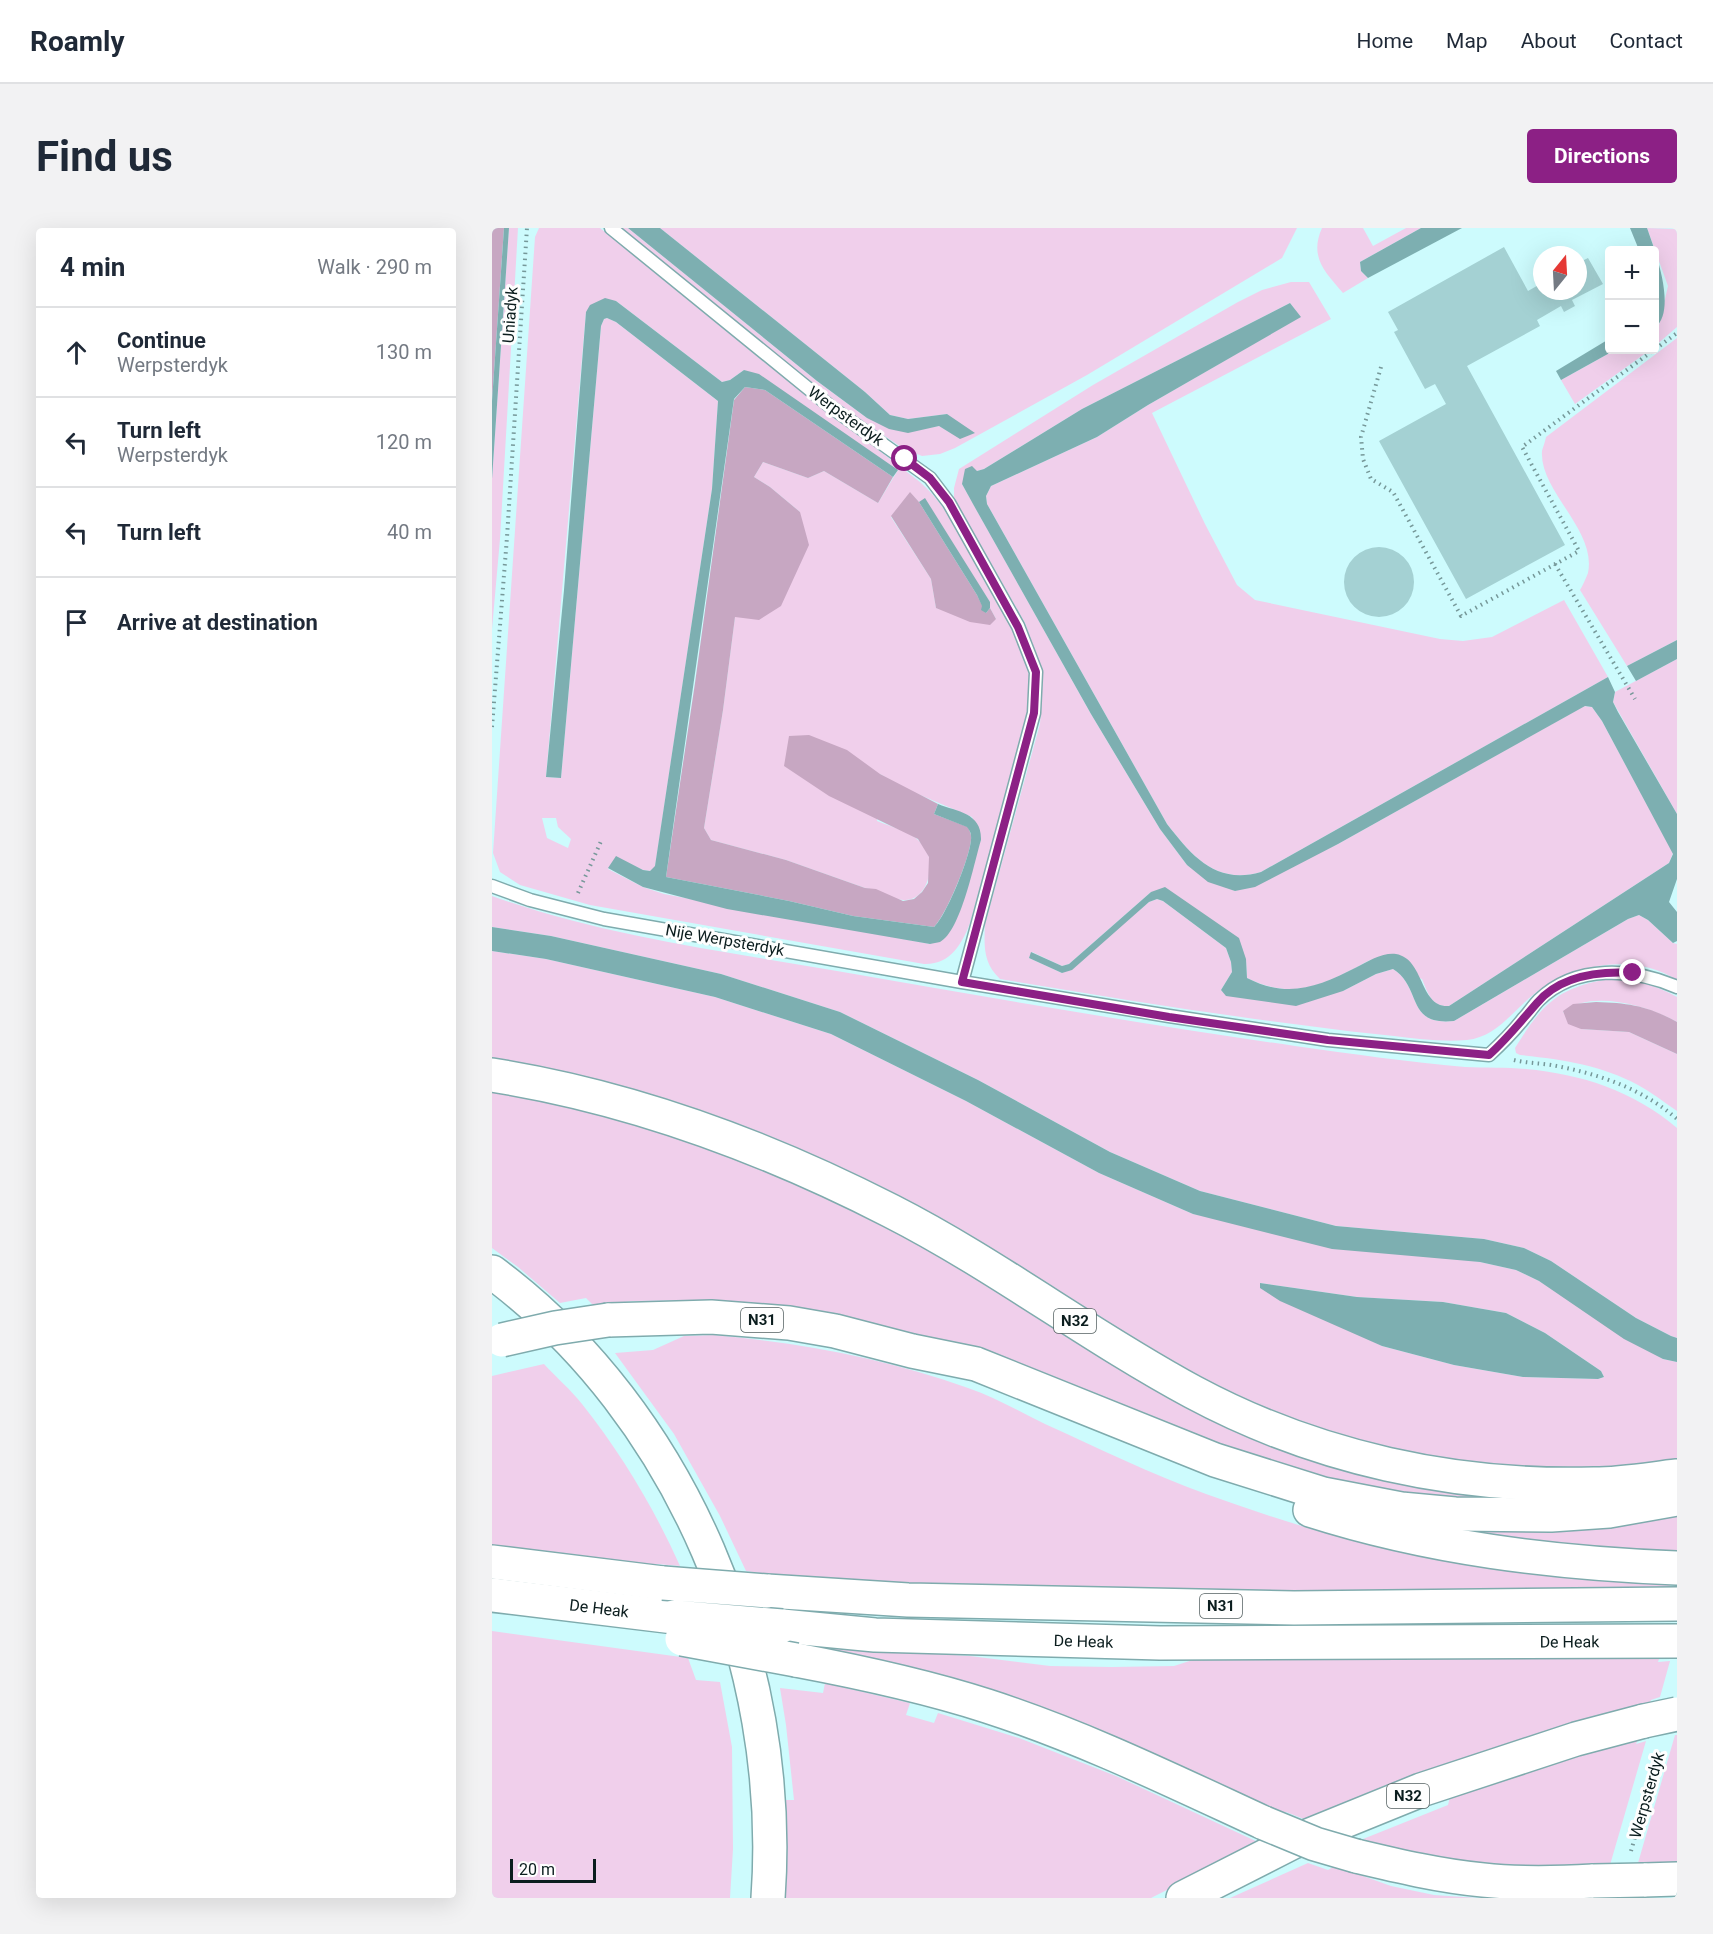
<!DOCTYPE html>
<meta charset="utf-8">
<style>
body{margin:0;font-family:Roboto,sans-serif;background:#f2f2f3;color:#1f2937}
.controls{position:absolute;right:18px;top:18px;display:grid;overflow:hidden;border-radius:6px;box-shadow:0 6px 24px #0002}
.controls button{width:54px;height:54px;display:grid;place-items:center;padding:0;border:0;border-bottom:2px solid #e0e1e3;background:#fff;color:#1f2937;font:30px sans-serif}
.compass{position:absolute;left:1041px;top:18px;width:54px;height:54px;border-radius:50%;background:#fff;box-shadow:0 6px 24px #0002;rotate:18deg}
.scale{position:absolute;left:18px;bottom:15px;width:86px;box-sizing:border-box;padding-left:6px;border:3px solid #0b1d1e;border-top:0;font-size:16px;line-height:21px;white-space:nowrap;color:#0b1d1e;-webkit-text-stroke:4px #fefefe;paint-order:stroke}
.stop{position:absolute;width:18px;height:18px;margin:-14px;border:4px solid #8c2085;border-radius:50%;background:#fff}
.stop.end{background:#8c2085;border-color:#fff;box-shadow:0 2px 6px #0008}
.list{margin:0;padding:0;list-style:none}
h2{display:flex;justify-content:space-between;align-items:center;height:78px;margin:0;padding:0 24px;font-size:26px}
h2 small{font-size:20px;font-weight:400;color:#747a83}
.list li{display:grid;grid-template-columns:39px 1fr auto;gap:18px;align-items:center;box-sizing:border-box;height:90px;padding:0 24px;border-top:2px solid #e0e1e3}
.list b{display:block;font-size:22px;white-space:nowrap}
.list p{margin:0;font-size:20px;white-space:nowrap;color:#747a83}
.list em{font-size:20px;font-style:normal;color:#747a83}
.icon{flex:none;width:33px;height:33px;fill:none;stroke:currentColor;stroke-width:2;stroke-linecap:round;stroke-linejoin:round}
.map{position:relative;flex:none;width:1185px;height:1670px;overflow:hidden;border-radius:6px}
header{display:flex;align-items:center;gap:36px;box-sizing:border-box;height:84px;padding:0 30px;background:#fff;border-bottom:2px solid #e0e1e3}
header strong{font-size:28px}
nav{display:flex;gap:33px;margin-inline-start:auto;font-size:21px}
.intro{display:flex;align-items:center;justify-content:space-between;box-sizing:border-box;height:144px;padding:0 36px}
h1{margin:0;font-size:42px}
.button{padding:15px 27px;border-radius:6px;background:#8c2085;color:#fff;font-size:21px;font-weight:700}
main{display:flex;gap:36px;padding:0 36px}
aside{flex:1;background:#fff;border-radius:6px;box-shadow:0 6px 24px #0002}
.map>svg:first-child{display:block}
.green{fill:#f0cfeb;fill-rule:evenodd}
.forest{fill:#c7a7c2}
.water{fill:#7dafb1}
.building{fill:#a4d1d3}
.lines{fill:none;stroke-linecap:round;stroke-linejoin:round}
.service-casing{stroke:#7fabad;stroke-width:15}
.trunk-casing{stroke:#7fabad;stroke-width:36}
.path{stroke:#769899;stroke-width:4;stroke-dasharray:1.5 4.5;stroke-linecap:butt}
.service{stroke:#fff;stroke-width:12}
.trunk{stroke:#fff;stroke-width:33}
.trunk-bridge-casing{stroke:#7fabad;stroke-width:36;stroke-linecap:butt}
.trunk-bridge{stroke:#fff;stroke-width:33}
.route{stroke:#8c2085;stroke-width:8}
.labels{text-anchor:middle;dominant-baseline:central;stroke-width:6;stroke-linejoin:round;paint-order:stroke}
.shield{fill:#fefefe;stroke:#546061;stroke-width:1.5}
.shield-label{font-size:15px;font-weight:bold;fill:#0b1d1e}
.street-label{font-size:16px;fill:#0b1d1e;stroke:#fefefe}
</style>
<header>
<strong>Roamly</strong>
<nav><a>Home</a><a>Map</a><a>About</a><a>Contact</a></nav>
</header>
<div class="intro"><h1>Find us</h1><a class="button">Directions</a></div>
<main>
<aside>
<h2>4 min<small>Walk · 290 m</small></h2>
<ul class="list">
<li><svg class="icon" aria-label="ahead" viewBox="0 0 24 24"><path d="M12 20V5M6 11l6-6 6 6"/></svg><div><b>Continue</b><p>Werpsterdyk</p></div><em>130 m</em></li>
<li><svg class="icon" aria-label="left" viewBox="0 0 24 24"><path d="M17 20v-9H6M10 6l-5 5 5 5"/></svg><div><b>Turn left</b><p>Werpsterdyk</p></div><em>120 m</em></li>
<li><svg class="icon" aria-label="left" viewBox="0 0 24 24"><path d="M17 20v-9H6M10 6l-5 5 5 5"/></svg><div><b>Turn left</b></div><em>40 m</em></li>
<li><svg class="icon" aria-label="arrive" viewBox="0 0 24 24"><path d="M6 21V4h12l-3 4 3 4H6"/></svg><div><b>Arrive at destination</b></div></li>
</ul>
</aside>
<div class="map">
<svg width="1185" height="1670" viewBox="0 0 1185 1670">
<rect width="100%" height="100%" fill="#cdfbfd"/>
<path class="green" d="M17,0H26L8,311L0,401V251Z
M47,0H108L271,133L428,254C456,279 472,313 490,346C508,378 530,409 537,447C539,462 538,477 535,493L478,695C470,716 458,737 432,736L98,677L28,657L8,644L1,625L43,9ZM124,73L230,154L238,152L252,142L406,242L386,275L332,243L316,250L271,234L262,249L278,259L308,284L243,389L231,482L212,600L219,612L294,632L373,660C386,662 402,673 413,672C433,672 441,645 437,629C436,625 430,616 427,613C421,605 395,597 385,593L388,546L414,561L480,589L489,612L438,716L172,666L151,659L116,641L124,629L151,642L158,643L163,639L220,261L226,173L124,94L115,90L112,91L109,98L69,550L54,549L94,84ZM418,265L427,274L498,374V380L504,391L444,380L439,351L399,289ZM50,590H64L66,599L79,611L76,620L55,610Z
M128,0H136L325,153L375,190L435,200L447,198L468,210L455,186L416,191L398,187L373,164L168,0H805L790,30L595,147L463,220L448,226L430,228L412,221L342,174Z
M830,0H871L881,18L914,0H929L868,34L869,43L876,50L851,65C833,44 817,29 830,0Z
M1155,0L1185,1V99L1163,118V100L1167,97L1176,58Z
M799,54H817L839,91L660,185L713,296L745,357L763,372L948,411L971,413L1000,409L1072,372L1116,449L769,644C724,657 700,628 675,596L495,276L494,268L499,258L605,209L656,177L808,89L798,75L590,181L492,241L485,243L470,256L599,486L668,601L695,637L743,663L846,616L1092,478L1100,479L1110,493L1181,625L1177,635L957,778C939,779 936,765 930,751L878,732C835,755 803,774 755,750L754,731L659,664L577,736L570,738L540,724L537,730L570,745L657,674L665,671L671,673L734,720L739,734L740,744L729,762L734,767L851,763L884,746L901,741C931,760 913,798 962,793L1136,691L1147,687L1156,692L1181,715L1185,716V752C1142,724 1078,736 1041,767C1020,784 1004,809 975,812C951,814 926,811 902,808C874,805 845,802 817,798C713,785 610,768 508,751C491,735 492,718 493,696L548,496L551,445L533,395L462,270V260L467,241L601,157L746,74L770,62Z
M1185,110V412L1135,438L1088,362C1091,357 1094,350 1096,345C1105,302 1047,263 1050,223C1051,219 1053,214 1054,209Z
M1123,122H1158L1083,176L1069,152Z
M1185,431V586L1121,474L1123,464Z
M0,668C112,708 229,723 345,743C498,770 650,796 803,818C860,826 917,834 973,839C993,840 1014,839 1034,841C1089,846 1142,863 1185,900V1110L1179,1108L1144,1090L1059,1033L1032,1020L992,1011L844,998L708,963L618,924L486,852L348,784L229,746L59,708L0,699Z
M0,723L54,731L223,769L339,806L474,873L607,945L701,986L988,1034L1024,1042L1047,1053L1171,1131L1185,1134V1233L1105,1241L1060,1242L940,1231L887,1219L809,1197L742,1168L671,1130L483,1013L0,832ZM768,1055L865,1069L951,1074L1014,1085L1053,1105L1109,1143L1112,1149L1106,1151L1031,1149L962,1137L890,1118Z
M1124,750C1147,752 1165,758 1185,769V794C1156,778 1100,761 1071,784L1089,801L1137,804L1185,826V883C1172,874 1159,864 1146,857C1110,837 1068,831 1028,827L1024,825L1023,820C1052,773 1068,758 1124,750Z
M0,863L71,876L183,908L318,960L393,997L468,1039L691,1176L1044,1271L990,1273L911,1266L835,1251L728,1218L426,1107L347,1086L299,1078L219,1072L142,1073L101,1077L94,1070L68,1075L26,1039L0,1020Z
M222,1107C310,1115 392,1130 476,1160C503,1169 528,1184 553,1196C606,1220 659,1246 714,1266C786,1292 860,1315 935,1330C1015,1345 1097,1351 1178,1356L1177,1362L802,1365L588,1358L502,1361L271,1352L268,1345L254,1343L228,1288L182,1206L123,1125L161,1122L192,1108Z
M52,1136C64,1149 79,1162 90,1176C129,1225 162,1280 188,1338L164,1336L166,1343L0,1320V1148Z
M1185,1285V1328L981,1306L982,1304L1080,1300Z
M0,1403L196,1430L204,1452L228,1454L240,1519L241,1621L238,1670H0Z
M316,1418L478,1428L558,1438L620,1439L682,1438L710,1429L1039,1431L1168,1428L1166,1434L1178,1433L1168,1469L1159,1472L1156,1480L817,1593L794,1584L789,1586Z
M333,1455L418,1475L414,1487L442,1495L446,1485L527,1510L624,1548L768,1615L659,1670H293L295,1643L293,1572H302L294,1497L288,1460L331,1465Z
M1183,1507H1185V1641L1155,1642L1157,1634L1146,1635Z
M1146,1511L1144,1516L1154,1513L1118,1637L1105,1644L927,1633L871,1611L956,1577L958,1569L1114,1519Z
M816,1635L836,1642L843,1638L899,1658L942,1667L986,1670H738Z"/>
<path class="forest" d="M0,0H12L0,173Z
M253,159L273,162L401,249L386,275L332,243L316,250L271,234L262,249L278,259L308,284L317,317L289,378L267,392L243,389L231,482L212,600L219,612L294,632L373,660L384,661L411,673L422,671L430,664L436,655L437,629L426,611L337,568L292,538L297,508L317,507L355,522L388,546L446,576L442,586L476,599C477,602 479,605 479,608C481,623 454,688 442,699L361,688L297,673L174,649L203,455L242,172Z
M418,264L427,274L485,367L494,385L498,380L504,391L498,397L478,394L444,380L439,351L399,288Z
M1104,774C1137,775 1156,778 1185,794V826L1137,804L1089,801L1076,796L1071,783L1081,776Z"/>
<path class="water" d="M12,0H17L0,251V173Z
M136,0H168L373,164L398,187L416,191L455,186L483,205L468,211L447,198L416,205L397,201L375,190L325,153Z
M929,0H970L876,50L869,43L868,34Z
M1138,0H1155C1164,25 1185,82 1163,100L1164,70L1162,22H1147Z
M113,70L124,73L230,154L238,152L252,142L267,146L406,242L401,249L273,162L253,159L242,171L174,649L297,673L361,688L442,699C454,689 481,623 479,608C479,604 477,602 475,599L442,586L446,576C466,584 490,585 489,612C482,635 469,703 448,714C445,715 441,715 438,716L235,681L151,659L116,640L124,628L151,642L158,643L163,638L220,261L226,173L124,94L115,90L112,91L109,98L69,550L54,549L72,362L94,84L98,77Z
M798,75L809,89L656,177L605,209L499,258L494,268L495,276L675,596C700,628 724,657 769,644L1116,449L1123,464L1121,474L1126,484L1185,586V651L1177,674L1185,684V713L1181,715L1156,692L1147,687L1136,691L962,793C913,798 931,760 901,741L884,746L851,763L804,778L734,768L729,762L740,744L739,734L734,720L671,673L665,671L657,674L580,742L570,745L537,730L539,724L570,738L577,736L659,664L673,659L747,710L754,731L755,750C796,771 826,759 865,739C876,733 892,724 904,726C933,731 927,780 957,778L1177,635L1181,626L1110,493L1100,479L1093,478L846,616L763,659L743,663L716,654L695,637L668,601L599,486L481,276L470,256L473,241L480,238L485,243L492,241L590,181Z
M1117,111L1118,122H1123L1069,152L1064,143Z
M433,270L498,374V380L494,385L489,382L490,378L485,367L427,274Z
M1185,412V431L1144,453L1135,438Z
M0,699L59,708L229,746L348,784L486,852L618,924L708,963L844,998L992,1011L1032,1020L1059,1033L1144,1090L1179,1108L1185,1110V1134L1171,1131L1132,1111L1047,1053L1024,1042L988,1034L840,1021L701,986L607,945L474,873L339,806L223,769L54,731L0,723Z
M768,1055L865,1069L951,1074L1014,1085L1053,1105L1109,1143L1112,1149L1106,1151L1031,1149L962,1137L890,1118L788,1073L768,1060Z"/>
<path class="building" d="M1012,19L1036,63L1050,55V63H1086V35L1096,30L1111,56L1080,72L1083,78L1072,84L1069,78L1045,92L1048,98L975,138L1073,317L974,371L887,213L954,176L943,156L933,161L902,104L906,102L896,84Z
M852 354a35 35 0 1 1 70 0a35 35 0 1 1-70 0Z"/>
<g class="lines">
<g class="service-casing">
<path id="service" d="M119,0L339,179L438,250L457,275L526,398L544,444L542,485L470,754L677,788L836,812L997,827C1010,815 1021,804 1032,790C1037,785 1041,778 1047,772C1084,736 1141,740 1185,759
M0,658L38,672L112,691L470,754"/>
</g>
<g class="trunk-casing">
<g id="trunk">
<path d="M0,847C139,869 274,919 399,983C503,1036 597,1108 701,1164C824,1230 963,1260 1102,1256C1130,1256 1158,1251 1185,1248"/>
<path d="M0,1044C191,1186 293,1436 276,1670"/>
<path d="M116,1092L219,1089L297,1095L343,1103L420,1123L484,1136L723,1232L831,1266L909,1281L963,1286L1059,1287L1117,1283L1185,1271"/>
<path d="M818,1282C937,1320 1060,1335 1185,1340"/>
<path d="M0,1334L171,1355"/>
<path d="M275,1363L416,1372L802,1380L1185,1376"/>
<path id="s1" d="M0,1367L182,1389"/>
<path id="s2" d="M290,1398L383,1407L668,1415L1185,1413"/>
<path d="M304,1432C368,1444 433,1458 495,1478C591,1509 681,1553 772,1595"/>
<path d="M864,1628C906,1638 948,1648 991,1652C1027,1656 1065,1655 1101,1653"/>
<path d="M1152,1652L1185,1651"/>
<path d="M691,1670L801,1614L929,1562L1084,1511L1152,1493"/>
</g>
</g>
<path class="path" d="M889,139L869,209L871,231L879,251L901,264L969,388L1087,323L1030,219L1185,105
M1063,336L1143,471
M0,499L15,309L35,0
M86,665L110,611
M1022,832C1034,835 1046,835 1059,837C1104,845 1150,860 1185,891
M1139,1623L1169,1521"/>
<use href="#service" class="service"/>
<use href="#trunk" class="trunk"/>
<g class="trunk-bridge-casing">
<path id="trunk-bridge" d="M10,1112L63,1100L116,1092
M171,1355L275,1363
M182,1389L290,1398
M190,1411L304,1432
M1152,1493L1185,1486
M772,1595L823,1616L864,1628
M1101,1653L1152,1652"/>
</g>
<use href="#trunk-bridge" class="trunk-bridge"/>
</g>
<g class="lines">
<path class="route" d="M413,231L438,250L457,274L526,399L544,444L542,485L470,754L677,789L836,812L997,827C1015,811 1029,793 1045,775C1068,748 1107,743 1141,745"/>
</g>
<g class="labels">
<g class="shield">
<rect x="249" y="1080" width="42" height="24" rx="4.5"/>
<rect x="562" y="1081" width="42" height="24" rx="4.5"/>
<rect x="708" y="1366" width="42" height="24" rx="4.5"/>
<rect x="895" y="1556" width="42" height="24" rx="4.5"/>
</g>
<g class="shield-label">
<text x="270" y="1092">N31</text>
<text x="583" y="1093">N32</text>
<text x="729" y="1378">N31</text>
<text x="916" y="1568">N32</text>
</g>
<g class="street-label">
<text transform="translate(18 87) rotate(-86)">Uniadyk</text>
<text transform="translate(354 188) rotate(36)">Werpsterdyk</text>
<text transform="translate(233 712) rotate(10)">Nije Werpsterdyk</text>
<text stroke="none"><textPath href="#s1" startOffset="108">De Heak</textPath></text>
<text stroke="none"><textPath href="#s2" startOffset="302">De Heak</textPath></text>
<text stroke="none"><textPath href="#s2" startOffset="788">De Heak</textPath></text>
<text transform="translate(1155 1567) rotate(-74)">Werpsterdyk</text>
</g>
</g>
</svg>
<div class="controls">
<button>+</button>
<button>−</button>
</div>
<svg class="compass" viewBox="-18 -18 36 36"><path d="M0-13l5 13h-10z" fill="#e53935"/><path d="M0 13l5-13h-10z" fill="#747a83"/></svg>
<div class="scale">20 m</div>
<div class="stop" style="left:413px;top:231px"></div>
<div class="stop end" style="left:1141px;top:745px"></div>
</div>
</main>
